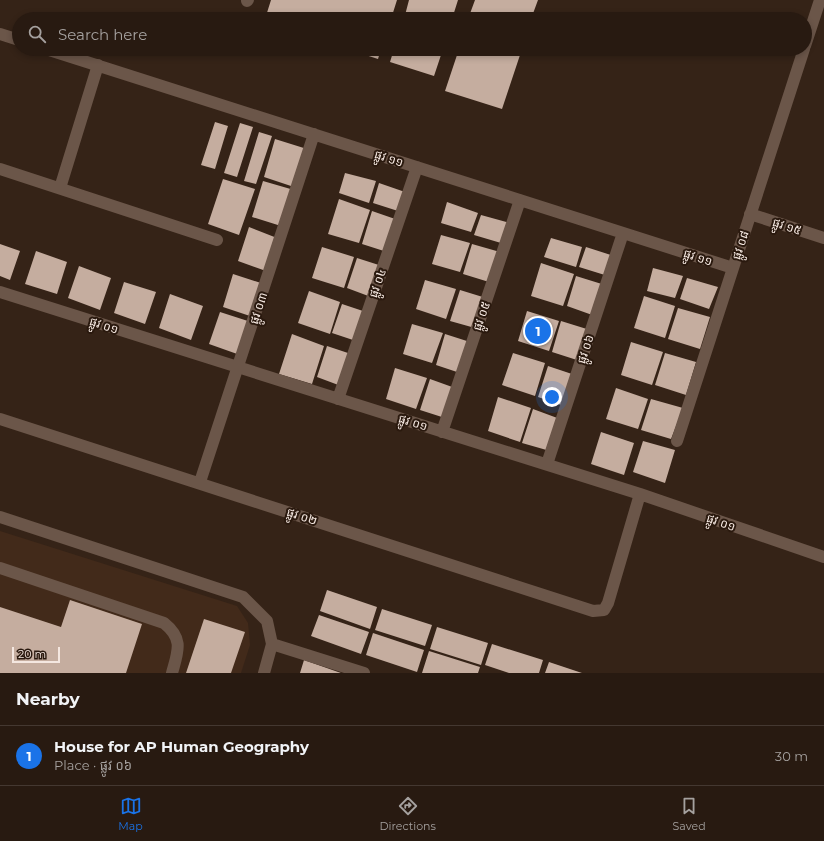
<!DOCTYPE html>
<meta charset="utf-8">
<style>
body{margin:0;font-family:Montserrat,"Noto Sans Khmer",sans-serif;background:#30231a;color:#f1f3f6}
.scale{position:absolute;left:12px;bottom:10px;width:48px;box-sizing:border-box;padding-left:4px;border:2px solid #f4e7e0;border-top:0;font-size:11px;line-height:14px;white-space:nowrap;color:#f4e7e0;-webkit-text-stroke:3px #2a190e;paint-order:stroke}
.you{position:absolute;left:552px;top:397px;width:14px;height:14px;margin:-10px;border:3px solid #fff;border-radius:50%;background:#1a73e8;box-shadow:0 0 0 6px #1a73e833}
.badge{display:grid;place-items:center;width:26px;height:26px;border-radius:50%;background:#1a73e8;color:#fff;font-size:13px;font-weight:700}
.pin{position:absolute;translate:-50% -50%;border:2px solid #fff;box-shadow:0 1px 4px #0006}
.list{margin:0;padding:0;list-style:none}
h2{display:flex;justify-content:space-between;align-items:center;height:52px;margin:0;padding:0 16px;font-size:17px}
h2 small{font-size:13px;font-weight:400;color:#a5a19f}
.list li{display:grid;grid-template-columns:26px 1fr auto;gap:12px;align-items:center;box-sizing:border-box;height:60px;padding:0 16px;border-top:1px solid #443831}
.list b{display:block;font-size:15px;white-space:nowrap}
.list p{margin:0;font-size:13px;white-space:nowrap;color:#a5a19f}
.list em{font-size:13px;font-style:normal;color:#a5a19f}
.icon{flex:none;width:22px;height:22px;fill:none;stroke:currentColor;stroke-width:2;stroke-linecap:round;stroke-linejoin:round}
.map{position:relative;flex:none;width:824px;height:673px;overflow:hidden}
.search{position:absolute;background:#281a11;box-shadow:0 2px 6px #0003;left:12px;right:12px;top:12px;height:44px;display:flex;align-items:center;gap:10px;box-sizing:border-box;padding:0 14px;border-radius:22px;color:#a5a19f;font-size:15px}
.sheet{height:112px;background:#281a11}
nav{display:flex;justify-content:space-around;align-items:center;box-sizing:border-box;height:56px;border-top:1px solid #443831;background:#281a11;font-size:11px;color:#a5a19f}
nav a{display:grid;justify-items:center;gap:2px}
nav .on{color:#1a73e8}
.map>svg:first-child{display:block}
.built{fill:#422a1a}
.building{fill:#c5ad9f}
.lines{fill:none;stroke-linecap:round;stroke-linejoin:round}
.minor{stroke:#6b5649;stroke-width:12}
.labels{text-anchor:middle;dominant-baseline:central;stroke-width:4;stroke-linejoin:round;paint-order:stroke}
.street-label{font-size:12px;fill:#f4e7e0;stroke:#2a190e}
</style>
<div class="map">
<svg width="824" height="673" viewBox="0 0 824 673">
<rect width="100%" height="100%" fill="#352317"/>
<path class="built" d="M0,531L237,606L248,623L250,645L241,673H0Z"/>
<path class="building" d="M271,0H397L391,19H265Z
M409,0H458L452,19H404Z
M475,0H538L531,19H468Z
M347,49H381L378,59Z
M394,49H443L434,76L390,62Z
M459,49H522L502,109L445,91Z
M215,122L228,126L215,169L201,165Z
M240,123L253,127L237,177L224,173Z
M259,132L272,136L256,184L244,181Z
M275,139L307,149L294,187L264,177Z
M345,173L376,181L369,203L339,193Z
M223,179L255,189L239,235L208,224Z
M263,181L294,190L281,226L252,217Z
M379,183L405,192L398,211L373,203Z
M339,199L370,210L359,243L328,234Z
M447,202L478,213L471,232L441,223Z
M372,211L398,220L387,252L362,244Z
M481,215L510,223L501,243L474,235Z
M249,227L277,238L266,271L238,261Z
M441,235L470,243L460,272L432,264Z
M551,238L582,247L576,267L544,257Z
M0,244L20,251L10,280L0,276Z
M472,244L500,252L489,282L463,274Z
M322,247L354,257L344,288L312,278Z
M586,247L614,256L608,276L579,267Z
M36,251L67,262L57,294L25,284Z
M357,258L382,266L371,297L347,288Z
M541,263L574,274L563,306L531,296Z
M79,266L111,278L100,310L68,298Z
M653,268L683,276L675,298L647,291Z
M233,274L264,284L253,317L223,307Z
M576,276L605,285L595,316L567,306Z
M687,278L718,287L709,309L680,299Z
M425,280L456,289L446,319L416,309Z
M124,282L156,292L145,324L114,313Z
M460,290L486,298L475,328L450,321Z
M309,291L340,302L330,334L298,323Z
M170,294L203,306L191,340L159,328Z
M644,296L675,306L665,338L634,328Z
M342,304L366,312L356,341L332,333Z
M678,308L710,317L700,349L668,339Z
M527,311L559,321L549,351L518,341Z
M220,312L251,322L240,355L209,344Z
M561,321L590,330L580,361L552,352Z
M412,324L443,333L432,363L403,354Z
M292,334L324,346L312,384L279,374Z
M445,334L470,342L460,373L436,365Z
M631,342L663,352L652,385L621,375Z
M327,346L351,354L341,386L317,377Z
M513,353L545,363L535,396L502,385Z
M665,353L696,362L686,395L655,385Z
M548,366L575,375L564,406L538,397Z
M395,368L427,378L416,409L386,399Z
M430,379L455,388L445,418L420,410Z
M616,388L648,399L638,429L606,419Z
M498,397L531,408L520,442L488,431Z
M651,399L683,408L671,439L641,430Z
M533,409L560,419L550,451L522,443Z
M601,432L634,443L624,475L591,464Z
M643,441L675,450L665,483L633,472Z
M327,590L377,607L370,629L320,611Z
M70,600L142,624L126,673H0V607L61,627Z
M382,609L432,625L425,646L375,630Z
M319,615L369,632L361,654L311,636Z
M204,619L245,632L231,673H186Z
M437,627L488,643L481,665L430,649Z
M373,633L424,650L417,672L366,655Z
M492,644L543,660L539,673H509L485,665Z
M429,651L480,667L478,673H422Z
M304,660L341,673H300Z
M549,662L582,673H545Z"/>
<g class="lines">
<path class="minor" d="M247,1L248,0
M0,34L19,40
M805,46L820,0
M46,49L733,268
M0,169L217,240
M60,188L98,65
M750,214L824,238
M0,292L640,494L824,557
M338,399L417,167
M0,419L593,611L604,610L608,603L640,494
M442,432L520,200
M677,441L804,49
M547,464L623,233
M200,482L314,134
M0,517L243,597L267,621L272,644L264,673
M0,568L164,623C184,639 178,651 172,673
M272,644L364,673"/>
</g>
<g class="labels">
<g class="street-label">
<text transform="translate(389 158) rotate(18)">ផ្លូវ ១១</text>
<text transform="translate(787 226) rotate(18)">ផ្លូវ ១៥</text>
<text transform="translate(740 245) rotate(-72)">ផ្លូវ ០៨</text>
<text transform="translate(698 257) rotate(18)">ផ្លូវ ១១</text>
<text transform="translate(377 283) rotate(-71)">ផ្លូវ ០៤</text>
<text transform="translate(258 308) rotate(-72)">ផ្លូវ ០៣</text>
<text transform="translate(481 316) rotate(-71)">ផ្លូវ ០៥</text>
<text transform="translate(104 325) rotate(18)">ផ្លូវ ០១</text>
<text transform="translate(585 349) rotate(-72)">ផ្លូវ ០៦</text>
<text transform="translate(413 422) rotate(17)">ផ្លូវ ០១</text>
<text transform="translate(302 516) rotate(18)">ផ្លូវ ០២</text>
<text transform="translate(721 522) rotate(19)">ផ្លូវ ០១</text>
</g>
</g>
</svg>
<div class="scale">20 m</div>
<div class="you"></div>
<div class="pin badge" style="left:538px;top:331px">1</div>
<div class="search"><svg class="icon" aria-label="search" viewBox="0 0 24 24"><circle cx="10" cy="10" r="6"/><path d="M15 15l6 6"/></svg>Search here</div>
</div>
<section class="sheet">
<h2>Nearby<small></small></h2>
<ul class="list">
<li><span class="badge">1</span><div><b>House for AP Human Geography</b><p>Place · ផ្លូវ ០៦</p></div><em>30 m</em></li>
</ul>
</section>
<nav>
<a class="on"><svg class="icon" aria-label="map" viewBox="0 0 24 24"><path d="M3 6l6-2 6 2 6-2v14l-6 2-6-2-6 2zM9 4v14M15 6v14"/></svg>Map</a>
<a><svg class="icon" aria-label="directions" viewBox="0 0 24 24"><path d="M12 3l9 9-9 9-9-9zM9 14v-3h6M13 9l2 2-2 2"/></svg>Directions</a>
<a><svg class="icon" aria-label="saved" viewBox="0 0 24 24"><path d="M7 4h10v16l-5-4-5 4z"/></svg>Saved</a>
</nav>
